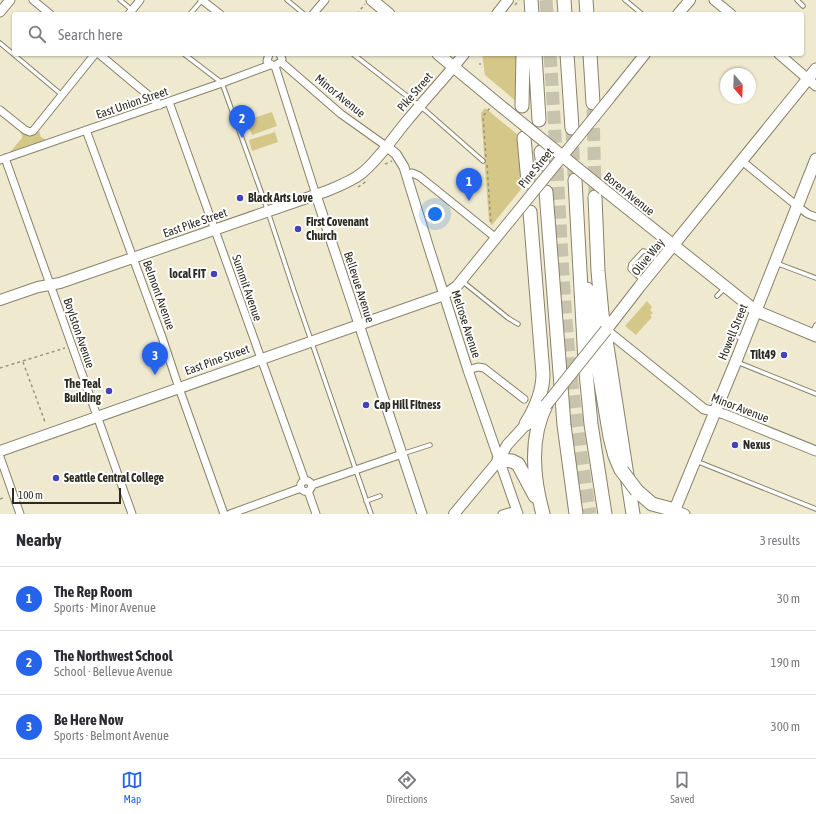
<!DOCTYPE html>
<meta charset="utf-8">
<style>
body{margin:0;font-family:"Asap Condensed",sans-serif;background:#f2f2f3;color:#2b2b33}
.compass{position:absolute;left:720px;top:68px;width:36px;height:36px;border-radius:50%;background:#fff;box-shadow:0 1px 3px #0004;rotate:161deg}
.scale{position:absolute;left:12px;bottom:10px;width:109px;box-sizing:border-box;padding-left:4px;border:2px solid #2d2b21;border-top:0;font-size:11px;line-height:14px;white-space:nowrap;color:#2d2b21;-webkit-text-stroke:3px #fff;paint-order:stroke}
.you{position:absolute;left:435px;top:214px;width:14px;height:14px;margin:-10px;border:3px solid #fff;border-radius:50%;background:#1a73e8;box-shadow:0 0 0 6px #1a73e833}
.badge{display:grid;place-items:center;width:26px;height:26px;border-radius:50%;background:#2563eb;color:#fff;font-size:13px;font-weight:700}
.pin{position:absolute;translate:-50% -33px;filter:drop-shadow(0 1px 2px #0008)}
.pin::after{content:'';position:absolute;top:21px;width:14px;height:12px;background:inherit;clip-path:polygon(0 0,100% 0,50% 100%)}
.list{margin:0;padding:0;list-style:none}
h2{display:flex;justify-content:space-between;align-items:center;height:52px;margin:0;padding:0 16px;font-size:17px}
h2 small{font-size:13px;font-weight:400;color:#7c7c81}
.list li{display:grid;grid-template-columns:26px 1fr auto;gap:12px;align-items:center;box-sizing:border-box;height:64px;padding:0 16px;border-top:1px solid #e1e1e2}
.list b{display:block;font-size:15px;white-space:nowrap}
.list p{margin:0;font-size:13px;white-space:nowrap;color:#7c7c81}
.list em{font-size:13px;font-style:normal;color:#7c7c81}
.icon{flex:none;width:22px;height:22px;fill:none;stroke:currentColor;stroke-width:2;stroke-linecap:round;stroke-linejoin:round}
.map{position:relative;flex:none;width:816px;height:514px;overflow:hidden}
.search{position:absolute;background:#fff;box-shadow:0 1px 3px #0004;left:12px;right:12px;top:12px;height:44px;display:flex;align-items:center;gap:10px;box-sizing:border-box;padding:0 14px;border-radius:4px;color:#7c7c81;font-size:15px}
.sheet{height:244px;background:#fff}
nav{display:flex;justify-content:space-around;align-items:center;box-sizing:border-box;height:56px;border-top:1px solid #e1e1e2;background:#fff;font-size:11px;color:#7c7c81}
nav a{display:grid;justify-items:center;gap:2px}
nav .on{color:#2563eb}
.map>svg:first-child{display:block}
.green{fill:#d5c788}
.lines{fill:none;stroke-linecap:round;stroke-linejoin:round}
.motorway-tunnel{stroke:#c8c3ac;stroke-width:13;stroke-dasharray:13 6;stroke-linecap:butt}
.service-casing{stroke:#87826a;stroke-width:5.5}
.minor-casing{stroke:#87826a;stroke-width:9}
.tertiary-casing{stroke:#87826a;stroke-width:11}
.secondary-casing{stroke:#87826a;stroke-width:12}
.primary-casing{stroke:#87826a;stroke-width:13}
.motorway-casing{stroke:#87826a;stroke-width:15}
.path{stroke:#9a9582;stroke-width:1.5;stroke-dasharray:3 3;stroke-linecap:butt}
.service{stroke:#fff;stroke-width:3.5}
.minor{stroke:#fff;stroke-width:7}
.tertiary{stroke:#fff;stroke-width:9}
.secondary{stroke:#fff;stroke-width:10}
.primary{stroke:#fff;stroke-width:11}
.motorway{stroke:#fff;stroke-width:13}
.secondary-bridge-casing{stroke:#87826a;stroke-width:12;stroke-linecap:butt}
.primary-bridge-casing{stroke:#87826a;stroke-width:13;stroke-linecap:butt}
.motorway-bridge-casing{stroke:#87826a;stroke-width:15;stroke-linecap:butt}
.secondary-bridge{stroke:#fff;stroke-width:10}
.primary-bridge{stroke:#fff;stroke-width:11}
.motorway-bridge{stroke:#fff;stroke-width:13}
.poi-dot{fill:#4543b9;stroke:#fff;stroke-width:1.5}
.labels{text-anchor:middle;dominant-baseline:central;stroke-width:4;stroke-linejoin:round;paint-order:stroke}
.street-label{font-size:12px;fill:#2d2b21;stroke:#fff}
.poi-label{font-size:12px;font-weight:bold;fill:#2d2b21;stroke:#fff;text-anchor:start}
</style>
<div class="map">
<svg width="816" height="514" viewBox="0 0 816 514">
<rect width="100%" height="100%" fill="#efe9cf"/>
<path class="green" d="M482,54H517V102L485,75Z
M485,108L518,135L522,188L492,225L489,221L481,113Z
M272,112L277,126L252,135L247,120Z
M21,131L30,136L36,134L39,131L41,137L46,140L10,152L22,138V135L20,132Z
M275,132L278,142L252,151L249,140Z
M647,301L652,307L650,310L653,313L650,315L652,317L636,335L625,326Z"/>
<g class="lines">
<path class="motorway-tunnel" d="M546,0L547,14
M550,54C556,143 560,232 566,321C571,386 580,450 590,514
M593,109L595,193
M572,128L574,176"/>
<g class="service-casing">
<path id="service" d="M120,0L132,10
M287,0L304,14
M625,0L642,14
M797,0L803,6
M190,14L202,0
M0,43L62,95
M184,54L222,83L264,200L294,291L371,514
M353,54L426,111L483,161
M776,263L816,278
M462,281L508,318L518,324
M643,281L630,269L631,264L643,251L647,252L658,261
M717,296L725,288
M812,333L816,325
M733,334L743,340
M737,362L816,394
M402,454L430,445
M696,461L816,509
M366,501L380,496"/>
</g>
<g class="minor-casing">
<path id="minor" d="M33,0L50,14
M202,0L220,14
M129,14L140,0
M313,14L325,0
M99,54L160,105
M269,54L267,61L270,64L274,66L281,62L282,59L280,54
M281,62L341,114L386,146
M275,66L316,195
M169,102L305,481
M0,110L25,130L30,132L33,131L95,54
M86,130L162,337L179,388L224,514
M5,158L132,514
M0,160L222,83L270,65
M742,161L797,206L808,214L816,217
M406,174L412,173L419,176L496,238
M468,370L478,367L484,368L524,399
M0,457L20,514
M300.5 486a5.5 5.5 0 1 1 11 0a5.5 5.5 0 1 1-11 0Z
M312,485L402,454
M308,491L316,514
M230,514L301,488
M502,514L516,510"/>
</g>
<g class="tertiary-casing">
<path id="tertiary" d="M714,0L731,14
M0,12L10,0
M779,54L816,86
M386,146L396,154L404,167L428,245L468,370L518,514
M316,195L422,514
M606,330L704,409L724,414L816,451
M675,510L685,514"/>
</g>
<g class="secondary-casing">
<path id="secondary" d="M497,14L508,0
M678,14L690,0
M609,99L645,54
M0,300L38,287L60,283L327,191C339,186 352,181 362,173C379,159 392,139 406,122C425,99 446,77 464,54
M0,451L444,295L457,286L509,222
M454,514L499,460L507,445L531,419"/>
</g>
<g class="primary-casing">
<path id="primary" d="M372,0L389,14
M438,54L502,107
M603,189L756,311L816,336
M606,330L640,286L816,69
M673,514L736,361L816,159"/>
</g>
<g class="motorway-casing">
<path id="motorway" d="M531,0L532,14
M564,0L565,14
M586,0L587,14
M535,54L539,120
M567,54L572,128
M590,54L593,103
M522,106L523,54
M524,138L528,182
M541,152L543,164
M575,180L585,362L591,424L605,514
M546,192L564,425L576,514
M595,197L598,271L602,314L633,514
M587,289L598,366L610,437L615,456L621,470
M526,424C536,408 543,392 543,374L530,212
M499,460L512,461L518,464L535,496
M637,491L652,504L675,510
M543,514C533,478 529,439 546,405"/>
</g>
<path class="path" d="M515,5L519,0
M357,14L365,4
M479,64H481
M486,157L483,116L490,108
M385,164L392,161
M487,165L491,225
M358,187L368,180
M23,362L45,422
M0,368L65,348
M0,499L5,497"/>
<use href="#service" class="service"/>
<use href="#minor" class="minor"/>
<use href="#tertiary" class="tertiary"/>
<use href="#secondary" class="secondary"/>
<use href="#primary" class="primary"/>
<use href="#motorway" class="motorway"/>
<g class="secondary-bridge-casing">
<path id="secondary-bridge" d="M509,222L609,99"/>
</g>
<g class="primary-bridge-casing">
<path id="primary-bridge" d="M502,107L603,189
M546,405L606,330"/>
</g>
<g class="motorway-bridge-casing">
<path id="motorway-bridge" d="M622,471L637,491"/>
</g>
<use href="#secondary-bridge" class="secondary-bridge"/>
<use href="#primary-bridge" class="primary-bridge"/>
<use href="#motorway-bridge" class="motorway-bridge"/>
</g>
<g class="poi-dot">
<circle cx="240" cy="198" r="4"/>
<circle cx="298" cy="229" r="4"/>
<circle cx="214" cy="274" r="4"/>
<circle cx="784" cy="355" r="4"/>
<circle cx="109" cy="391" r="4"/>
<circle cx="366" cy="405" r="4"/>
<circle cx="735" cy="445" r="4"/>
<circle cx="56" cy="478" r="4"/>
</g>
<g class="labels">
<g class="street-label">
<text transform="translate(415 92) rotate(-49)">Pike Street</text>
<text transform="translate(340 96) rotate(39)">Minor Avenue</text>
<text transform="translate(132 103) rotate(-19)">East Union Street</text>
<text transform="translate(536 168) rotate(-51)">Pine Street</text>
<text transform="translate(629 194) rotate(39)">Boren Avenue</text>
<text transform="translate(195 223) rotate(-19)">East Pike Street</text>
<text transform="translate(648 257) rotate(-51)">Olive Way</text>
<text transform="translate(359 287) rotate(72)">Bellevue Avenue</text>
<text transform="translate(247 288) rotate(71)">Summit Avenue</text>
<text transform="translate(159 295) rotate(70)">Belmont Avenue</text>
<text transform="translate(466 324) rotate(72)">Melrose Avenue</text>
<text transform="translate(733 332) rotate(-68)">Howell Street</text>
<text transform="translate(79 333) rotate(71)">Boylston Avenue</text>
<text transform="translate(217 360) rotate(-20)">East Pine Street</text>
<text transform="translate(740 408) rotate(21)">Minor Avenue</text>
</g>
<g class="poi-label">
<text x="248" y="198">Black Arts Love</text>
<text x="306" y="222">First Covenant<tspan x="306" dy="14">Church</tspan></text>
<text x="206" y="274" text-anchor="end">local FIT</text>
<text x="776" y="355" text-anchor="end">Tilt49</text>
<text x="101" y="384" text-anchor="end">The Teal<tspan x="101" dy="14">Building</tspan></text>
<text x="374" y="405">Cap Hill Fitness</text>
<text x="743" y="445">Nexus</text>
<text x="64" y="478">Seattle Central College</text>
</g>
</g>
</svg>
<svg class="compass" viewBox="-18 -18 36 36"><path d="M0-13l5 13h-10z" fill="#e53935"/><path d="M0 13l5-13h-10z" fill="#7c7c81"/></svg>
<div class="scale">100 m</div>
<div class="you"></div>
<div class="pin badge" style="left:469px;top:201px">1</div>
<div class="pin badge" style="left:242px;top:138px">2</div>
<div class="pin badge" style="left:155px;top:375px">3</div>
<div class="search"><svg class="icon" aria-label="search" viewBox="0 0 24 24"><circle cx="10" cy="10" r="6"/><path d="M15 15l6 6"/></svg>Search here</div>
</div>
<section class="sheet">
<h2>Nearby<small>3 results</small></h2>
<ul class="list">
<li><span class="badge">1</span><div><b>The Rep Room</b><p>Sports · Minor Avenue</p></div><em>30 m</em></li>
<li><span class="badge">2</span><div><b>The Northwest School</b><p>School · Bellevue Avenue</p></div><em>190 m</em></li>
<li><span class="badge">3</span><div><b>Be Here Now</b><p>Sports · Belmont Avenue</p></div><em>300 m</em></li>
</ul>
</section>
<nav>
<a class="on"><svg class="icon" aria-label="map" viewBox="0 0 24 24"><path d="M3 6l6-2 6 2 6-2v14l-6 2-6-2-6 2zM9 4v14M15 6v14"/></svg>Map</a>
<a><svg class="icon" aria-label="directions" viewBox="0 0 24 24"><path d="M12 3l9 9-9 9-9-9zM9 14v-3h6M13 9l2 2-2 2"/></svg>Directions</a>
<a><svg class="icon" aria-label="saved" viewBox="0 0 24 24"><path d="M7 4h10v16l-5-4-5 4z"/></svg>Saved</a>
</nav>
